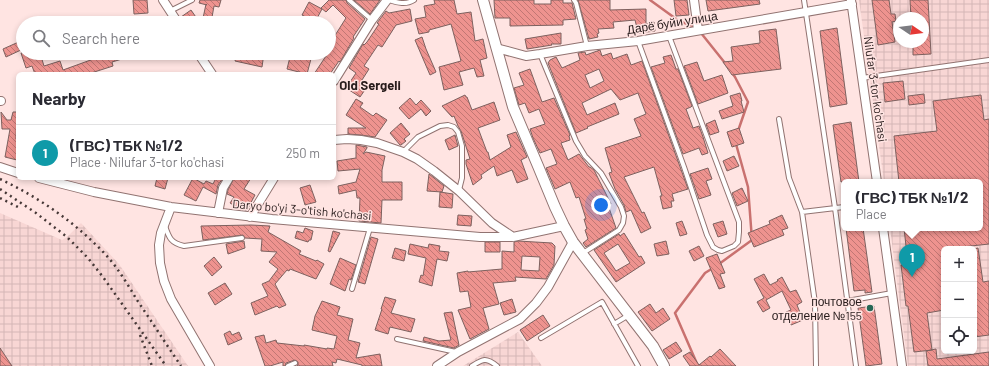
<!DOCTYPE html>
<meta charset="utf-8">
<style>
body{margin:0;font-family:Barlow,sans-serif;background:#f7f7f7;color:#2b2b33}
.controls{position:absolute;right:12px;bottom:12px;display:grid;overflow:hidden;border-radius:6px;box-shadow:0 2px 6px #0003}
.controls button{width:36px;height:36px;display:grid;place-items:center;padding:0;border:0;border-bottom:1px solid #e1e1e2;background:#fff;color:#2b2b33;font:20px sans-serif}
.compass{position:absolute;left:893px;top:12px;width:36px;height:36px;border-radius:50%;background:#fff;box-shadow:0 2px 6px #0003;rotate:103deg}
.you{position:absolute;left:601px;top:205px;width:14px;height:14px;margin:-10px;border:3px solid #fff;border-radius:50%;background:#1a73e8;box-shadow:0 0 0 6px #1a73e833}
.badge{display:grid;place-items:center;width:26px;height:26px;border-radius:50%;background:#0f766e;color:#fff;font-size:13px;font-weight:700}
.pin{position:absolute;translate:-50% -33px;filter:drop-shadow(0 1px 2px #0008)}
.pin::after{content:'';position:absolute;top:21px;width:14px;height:12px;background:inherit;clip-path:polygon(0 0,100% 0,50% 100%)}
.popup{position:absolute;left:841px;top:179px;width:142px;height:52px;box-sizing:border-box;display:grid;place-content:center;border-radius:6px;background:#fff;filter:drop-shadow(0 1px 3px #0005);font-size:13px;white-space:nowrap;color:#7c7c81}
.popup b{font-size:15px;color:#2b2b33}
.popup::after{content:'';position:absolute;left:50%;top:100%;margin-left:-8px;border:8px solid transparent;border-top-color:#fff}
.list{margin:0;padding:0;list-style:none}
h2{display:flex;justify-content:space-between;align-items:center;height:52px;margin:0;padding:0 16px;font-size:17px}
h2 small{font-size:13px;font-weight:400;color:#7c7c81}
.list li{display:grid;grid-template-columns:26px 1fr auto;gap:12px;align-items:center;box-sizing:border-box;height:56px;padding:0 16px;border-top:1px solid #e1e1e2}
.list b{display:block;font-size:15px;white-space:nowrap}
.list p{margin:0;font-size:13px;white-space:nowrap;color:#7c7c81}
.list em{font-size:13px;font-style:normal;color:#7c7c81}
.icon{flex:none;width:22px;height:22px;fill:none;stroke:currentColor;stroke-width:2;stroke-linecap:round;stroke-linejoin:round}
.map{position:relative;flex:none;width:989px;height:366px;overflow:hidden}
.search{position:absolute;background:#fff;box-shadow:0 2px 6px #0003;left:16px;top:16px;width:320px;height:44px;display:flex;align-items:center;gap:10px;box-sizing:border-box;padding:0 14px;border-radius:22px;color:#7c7c81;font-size:15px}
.panel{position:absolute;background:#fff;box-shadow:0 2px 6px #0003;left:16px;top:72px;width:320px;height:108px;border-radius:6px}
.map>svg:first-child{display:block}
.industrial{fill:url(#industrial-grid);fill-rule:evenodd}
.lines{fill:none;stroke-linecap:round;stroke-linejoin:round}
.stream{stroke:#c9716f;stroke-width:2.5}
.building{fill:url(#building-back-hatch);stroke:#7d615f;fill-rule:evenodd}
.service-casing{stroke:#917371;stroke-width:6}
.minor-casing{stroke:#917371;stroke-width:10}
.tertiary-casing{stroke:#917371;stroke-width:12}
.service{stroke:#fff;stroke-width:4}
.minor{stroke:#fff;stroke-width:8}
.tertiary{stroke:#fff;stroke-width:10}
.rail{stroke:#463837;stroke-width:2.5;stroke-dasharray:2 4;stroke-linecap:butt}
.poi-dot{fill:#266755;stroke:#ffe4e2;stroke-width:1.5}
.labels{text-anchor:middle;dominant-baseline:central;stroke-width:3;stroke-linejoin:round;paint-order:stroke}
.street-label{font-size:12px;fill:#291d1d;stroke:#ffe4e2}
.poi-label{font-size:12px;fill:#291d1d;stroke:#ffe4e2;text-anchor:end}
.neighbourhood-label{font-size:13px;font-weight:bold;fill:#291d1d;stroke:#ffe4e2}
</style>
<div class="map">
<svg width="989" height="366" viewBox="0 0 989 366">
<defs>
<pattern id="industrial-grid" width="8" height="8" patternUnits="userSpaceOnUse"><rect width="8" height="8" fill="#f8d6d4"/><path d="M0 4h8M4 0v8" fill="none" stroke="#d5b7b6"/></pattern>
<pattern id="building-back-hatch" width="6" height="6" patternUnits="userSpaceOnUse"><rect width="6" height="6" fill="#ee938f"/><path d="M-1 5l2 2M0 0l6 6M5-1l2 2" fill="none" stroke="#c17774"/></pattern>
</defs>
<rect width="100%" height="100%" fill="#ffe4e2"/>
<path class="industrial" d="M859,0H989V366H908L890,228H980V182H884ZM899,18H923V42H899ZM944,249H974V351H944Z
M0,213L62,240L67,237L81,223L119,264L188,366H0Z
M518,332L542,366H463Z"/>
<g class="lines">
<path class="stream" d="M650,0L679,21L696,27
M701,33L725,63
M733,74L735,77L748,102L738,131
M719,264L752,240L748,187L736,144
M698,366L675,313L705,273L713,268"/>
</g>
<path class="building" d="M133,0H147L148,13L134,14Z
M200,0H221L219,7L214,6L211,23H202L206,4L207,5L199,3Z
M329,0H346L347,3L365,19L353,37L354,38L340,62L339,61L330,74H314L328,53H329V34L334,37L346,18L333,5L326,12L321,8Z
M354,0H380L370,14Z
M434,0H454L457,14L471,12L475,41L483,39L487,58L480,60L484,76L477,77L474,68L459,72L463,85L444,90L439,67L461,61L451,24L429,30V32L419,34L415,19L426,17L424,6L435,4Z
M494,0H534V4H551V0H563V3H572L576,19L563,20V25L510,26V18H495Z
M578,0H610V10L646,9V24L654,22L655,31L639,33L637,28L635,20L613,22L614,28L598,29L599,33L597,34L598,37L589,39Z
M674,0H687L689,15L676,16Z
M706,0H759L760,4L708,11Z
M872,0H889L891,14H895L896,21L892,22L895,42L878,45Z
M910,0H928L931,54L913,55V42H923V18H911Z
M309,2L322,9L315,22L302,15Z
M410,9L412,21L396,25L382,47L378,45L364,66L369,69L362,80L369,84L360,97L346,88L356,73L349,68L363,44L364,45L367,42L379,24L377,23L386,11L389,13Z
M191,10L200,23H185L181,17Z
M837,28L847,104L830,107L820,31Z
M776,29L781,69L732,75L723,62L733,61L731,47L760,43L759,31Z
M561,33V44H551L552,45L527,49L525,39Z
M422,37L426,49L436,72L430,75L415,40Z
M23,40V49L6,57L3,49Z
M600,50L602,56L611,53L613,59L627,54L631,65L642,61L688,189L672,194L674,201H671L672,207L663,209L660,196H662L654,167L624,177L642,213L644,212L651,228L641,233L631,210L626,212L624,205L615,189L609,173L612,172L605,148L641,136L634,119L646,114L638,93L620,100L611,89L582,103L587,115L615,103L619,114L587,127L588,128L576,133L548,63L550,60L556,57L562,68L580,60L578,53L585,52L586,55ZM599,69L604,81L590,88L585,75Z
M21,53H40L44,66L60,61L63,70L110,53H120L122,59L112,62L113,66L88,74H35L32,66L26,68Z
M237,53H264L262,67L235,61Z
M291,53H304L312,55L307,74L287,69Z
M671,55L676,69H678L692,106L691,107L686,109L693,128L699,126L703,137L708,153L702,155L699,148L683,154L651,67L665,63L663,57Z
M697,62L704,81L722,75L728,93L698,104L684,66Z
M530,69L542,102L554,98L570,135L569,136L570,140L561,143L568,160L579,154L589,167H590L594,170L611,204L608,205L616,228L586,247L583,243L588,239L585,230L587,229L584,219H586L579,197L576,198L570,182L555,189L546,168L557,164L551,149L540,153L533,138L530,129L545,124L539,109L529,113L525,103L519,105L514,88L524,85L519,73Z
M903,81L905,99L885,102L883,83Z
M740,93L742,101H741L744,112L722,119L719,111L733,106L730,96Z
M924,94L925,103L909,105L908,96Z
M465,95L466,97H467L472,110L494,102L500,120L478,128L487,152H488L490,160L511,147L507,135L516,132L527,157L521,160L528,179L517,183L512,170L497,176L494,166L481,175L482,178L473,185L466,164V160L470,159L461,131L458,126L454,116L452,117L442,106Z
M981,95L984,120L989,119V244L944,249V310L927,313L932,350L914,352L908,306H906L901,265L908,264L904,228H980V182H899L894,136L937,131L933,101Z
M410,98L416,105L421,100L431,111L426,116L421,109L409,119L399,108Z
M356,99L363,103L360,107L373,116L376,113L387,120L375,137L361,135L348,134V128H366L346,115Z
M1,112L7,120H11L13,112H17L16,139H18V151L17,160L5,157L10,129H2Z
M715,120L719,132L710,135L706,124Z
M851,122L859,182H841L833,125Z
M401,123L410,134L404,139L406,141L401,145H400L390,133Z
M739,128L744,143L732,147L727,132Z
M455,135L458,146L449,150L445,140Z
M356,145L367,147V148L363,154L366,152L385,156L382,170V182H402V200H382L381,223L359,221L360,198H357L356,190L339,194L338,186L356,182L360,169L338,171L337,161L356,158Z
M734,156L739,166L727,171L723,161Z
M708,168L712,179L706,181L711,195L699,199L690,174Z
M429,174L444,186L442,192L427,191Z
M157,178H168L165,189L155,186Z
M193,178L204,184L206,181L213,184L216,178H223L218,185L216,194L203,187L196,201L184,195Z
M234,178H251L244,189L255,195L247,210H242L230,203L234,197L227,194L228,190Z
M310,185L316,202L305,205L300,188Z
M742,188L748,201L737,206L732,193Z
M440,192L453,194L452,208L439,207Z
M458,215L472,216L471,226L457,225Z
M782,215L788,228L782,230L784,235L754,247L748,233L770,224L769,221Z
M682,221L687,234L680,236L676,223Z
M723,221L727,234L718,237L713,224Z
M251,225L270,226L268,232L301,251L299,254L316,261L317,260L324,264L316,279L290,269L289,271L287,270L275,284L286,305L279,308L277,306L255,315L251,303L268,296L262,284L269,281L278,269L269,262L277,252L261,251L262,239L245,238L243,235L203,240L201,226Z
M305,228L313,231L311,240H309L308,242L295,238L297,231L303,233Z
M846,228H863L872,292L865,293V290L854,291Z
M333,231L340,233L330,252L328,251Z
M624,233L639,257L641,256L645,263L616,282L594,250L619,234L620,236ZM618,244L630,263L616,271L604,253Z
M371,237L378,239L365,284L358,282Z
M244,241L245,248L228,254L226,244Z
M518,241L552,243L555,246L554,265L546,279L515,277L516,281L493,283L499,304L483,308L489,329L470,339L458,310L471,307L468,291L460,292L457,273L468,271V272L502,269V251L514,252V242ZM522,256L540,257L539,271L521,270Z
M666,241L669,254L657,256L654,244Z
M485,242H500V252H485Z
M410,244L428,248L429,244L440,246L439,251L449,252L447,261L437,259L432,286L419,282L421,275L423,276L426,258L408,254Z
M699,246L704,256L694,261L689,251Z
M395,248L406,251L404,261L392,258Z
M978,248L983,282L989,281V335L974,337V249Z
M717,254L725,273L720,274L725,287L719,289L706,258Z
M214,257L222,267L212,276L204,266Z
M340,258L356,265L351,280L349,279L345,291L330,284Z
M764,274L770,285L778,281L777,280L782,277L790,292L796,290L802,302L797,305L803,320L791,325L786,312L791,310L782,291L766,300L770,308L763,312L757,302L764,298L754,279Z
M225,283L232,294L215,305L208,293Z
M385,297L396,300L391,313L415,319L411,332L390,327L388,334L375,330L382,309H381Z
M512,299L516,312L504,315L500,303Z
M322,301L340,307L337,315L353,319L348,340L360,343L356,358L380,354L382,366H362V365L337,359L336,363L332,362L333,366H297L298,364V362L295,360L286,363L285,366H283V362L270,366H265L255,337L264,335L266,343L276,340L277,343L304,346V345L327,349V348L334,349L337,336L312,330L315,316Z
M650,304L656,313L663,308L670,319L652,331L638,312Z
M874,306L882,364L866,366L858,308Z
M452,312L459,345L454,348L423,341L424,337L439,341L451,340L444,313Z
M543,315L550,326L527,341L520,330Z
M230,331L232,335L239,332L242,339L228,345L224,334Z
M676,342L682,351L669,359L663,350Z
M0,348L12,366H0Z
M720,349L736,366H690L683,356L690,352L699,365L710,356L711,357Z
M936,349L937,359L989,352V366H928L926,351Z"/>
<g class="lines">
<g class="service-casing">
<path id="service" d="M349,0L372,20
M389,0C398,3 406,5 414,0
M574,0L576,3L587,46
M804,0L835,208L856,366
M170,11L192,0
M638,41L684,167L707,235L713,247L718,250L722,251L734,246L738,242L739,232V222L669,36
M540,54L576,141L585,156L601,173L621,207L624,216L623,223L619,230L583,253
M862,78L989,60
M779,119L789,178L802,212L815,303L816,366
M403,152L418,137L440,126L448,125L454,127L458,132L462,146V178L459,190
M802,212L844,207
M165,226C169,238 171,243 184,246L242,238
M352,289L370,228
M815,303L847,301L892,293
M614,324L629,315
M541,338L602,302L638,366
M397,339L456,352
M288,366L295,363
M472,366C483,359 486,357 497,366"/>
</g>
<g class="minor-casing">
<path id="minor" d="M163,0L178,23
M694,0L698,30
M851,0L877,182
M496,48L526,56L540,54L587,46L638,41L852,4
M198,53L212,74
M334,81L372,20L387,0
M0,101H1
M334,140L347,139L361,140L377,143L403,152L417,159L434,171L459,191L492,223L513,237
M0,167L18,173
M39,178L94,192L171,207L272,219L480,237H513L564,226
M171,207L161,233L159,245L160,263L164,281L171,299L210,366
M218,213L223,188L229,178
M250,217L274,178
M883,228L902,366
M437,366L458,352L520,319L536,303L548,287L573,242"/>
</g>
<g class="tertiary-casing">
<path id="tertiary" d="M483,0L513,107L538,166L555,207L564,226L573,242L653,346L664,366"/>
</g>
<use href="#service" class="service"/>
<use href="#minor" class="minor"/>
<use href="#tertiary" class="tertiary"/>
<path class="rail" d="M0,179C40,198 76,223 106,255C118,268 128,285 137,300C152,322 166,344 181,366
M0,189L36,213L67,237L88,258L103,277L166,366
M0,198L20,208
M140,335L152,366"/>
</g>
<circle class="poi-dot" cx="870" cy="308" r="4"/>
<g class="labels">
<g class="street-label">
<text transform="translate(672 22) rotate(-9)">Дарё буйи улица</text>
<text transform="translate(876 89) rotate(82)">Nilufar 3-tor ko'chasi</text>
<text transform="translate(302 209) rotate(5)">Daryo bo'yi 3-o'tish ko'chasi</text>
</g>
<g class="poi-label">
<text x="862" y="301">почтовое<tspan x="862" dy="14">отделение №155</tspan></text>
</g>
<g class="neighbourhood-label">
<text x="370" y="85">Old Sergeli</text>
</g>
</g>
</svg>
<div class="controls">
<button>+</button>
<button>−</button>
<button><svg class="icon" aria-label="locate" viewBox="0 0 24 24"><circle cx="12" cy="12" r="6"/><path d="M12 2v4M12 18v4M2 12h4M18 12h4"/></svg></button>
</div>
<svg class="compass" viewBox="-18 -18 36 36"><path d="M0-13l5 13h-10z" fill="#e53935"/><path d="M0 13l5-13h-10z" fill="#7c7c81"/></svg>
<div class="you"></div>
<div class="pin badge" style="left:912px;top:277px;background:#0f9aa8">1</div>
<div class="popup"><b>(ГВС) ТБК №1/2</b>Place</div>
<div class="search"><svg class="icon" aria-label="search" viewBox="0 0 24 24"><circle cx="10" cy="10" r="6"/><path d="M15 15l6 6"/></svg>Search here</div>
<section class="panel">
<h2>Nearby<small></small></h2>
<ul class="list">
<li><span class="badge" style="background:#0f9aa8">1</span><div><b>(ГВС) ТБК №1/2</b><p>Place · Nilufar 3-tor ko'chasi</p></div><em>250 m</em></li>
</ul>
</section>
</div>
